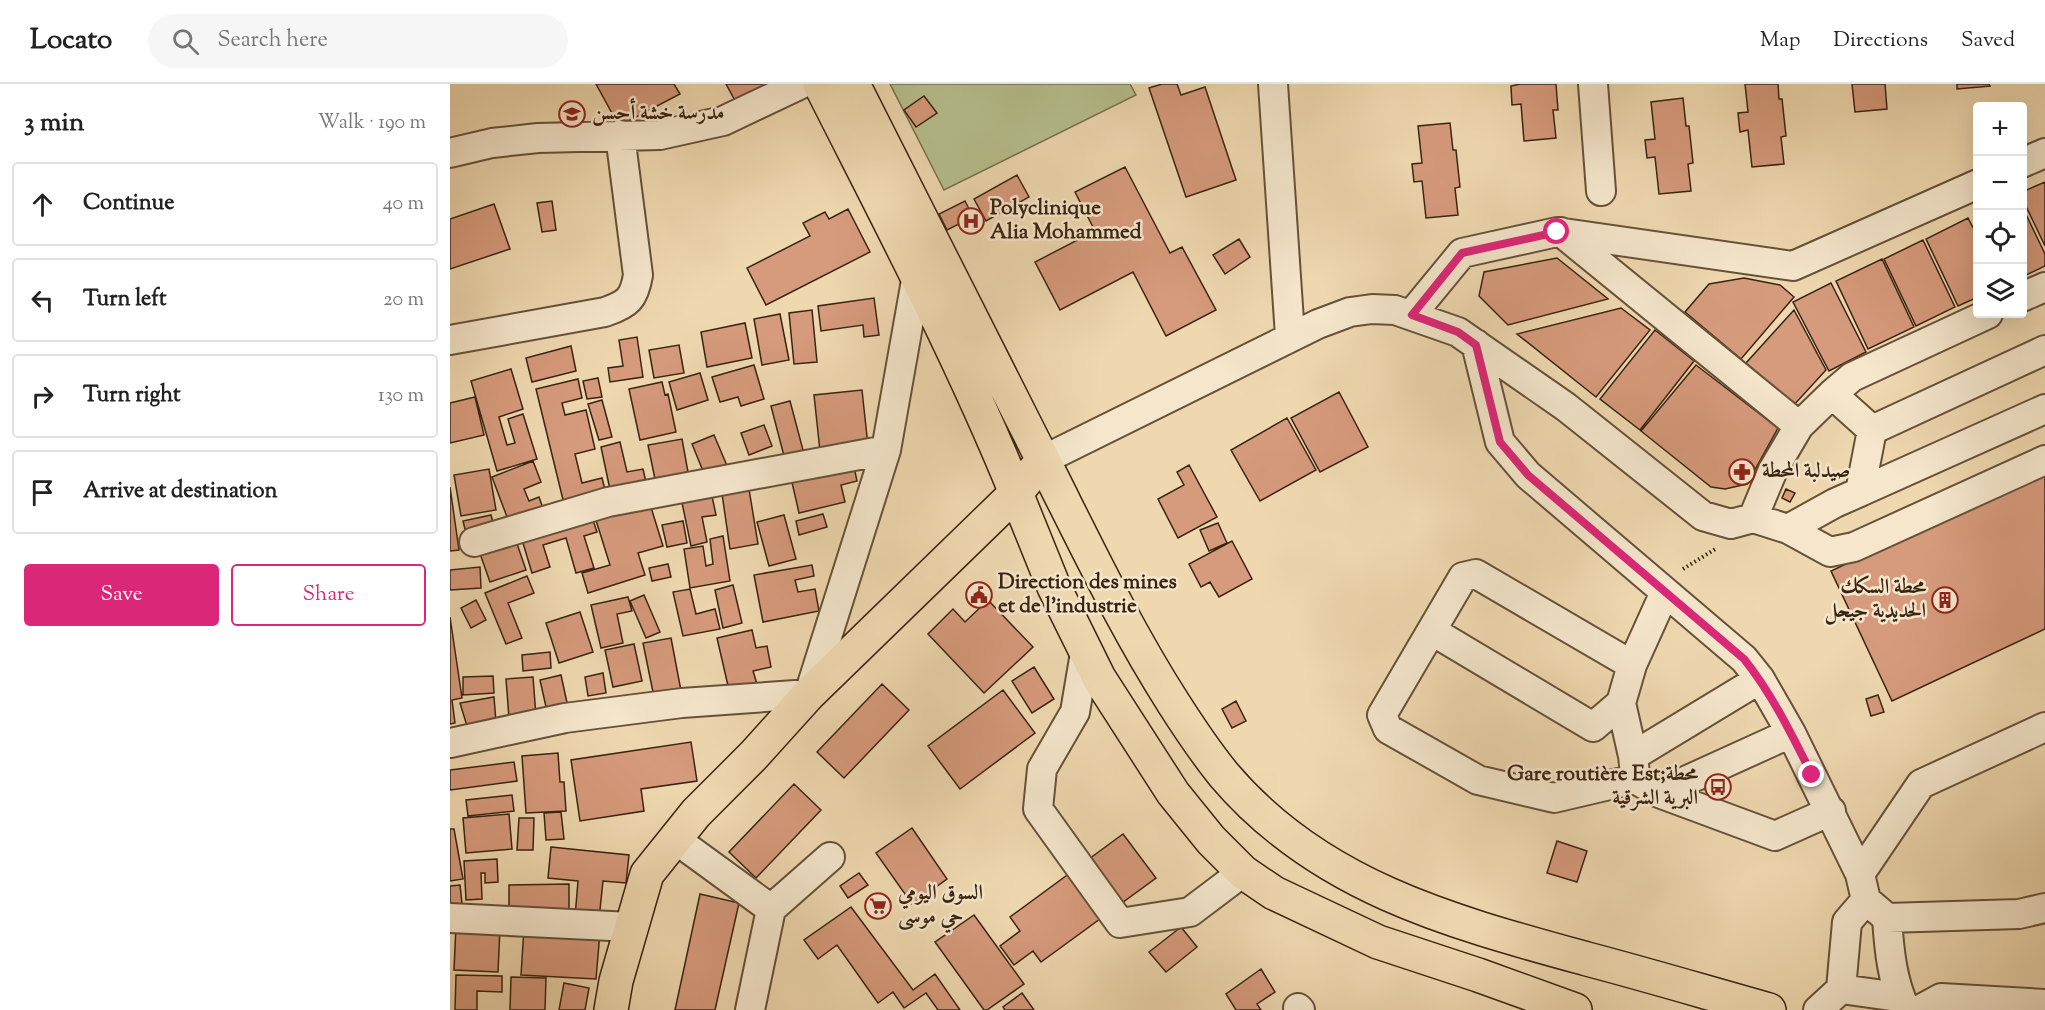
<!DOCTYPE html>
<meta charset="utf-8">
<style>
body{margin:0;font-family:"Sorts Mill Goudy",Amiri,serif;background:#f6f6f6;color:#222}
.controls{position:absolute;right:18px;top:18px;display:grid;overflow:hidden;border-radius:6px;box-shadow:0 6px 24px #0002}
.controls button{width:54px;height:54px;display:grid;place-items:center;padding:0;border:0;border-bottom:2px solid #e0e0e0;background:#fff;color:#222;font:30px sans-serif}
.stop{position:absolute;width:18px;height:18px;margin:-14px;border:4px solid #db2777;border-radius:50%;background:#fff}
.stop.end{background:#db2777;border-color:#fff;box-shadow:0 2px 6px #0008}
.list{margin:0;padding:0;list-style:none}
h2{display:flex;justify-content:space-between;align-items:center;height:78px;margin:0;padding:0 24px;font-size:26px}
h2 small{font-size:20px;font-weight:400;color:#767676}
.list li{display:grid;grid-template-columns:39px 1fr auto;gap:18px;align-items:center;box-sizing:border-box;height:84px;margin:0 12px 12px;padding:0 12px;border:2px solid #e0e0e0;border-radius:6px}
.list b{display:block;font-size:22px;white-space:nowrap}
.list em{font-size:20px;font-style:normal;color:#767676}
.actions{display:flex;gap:12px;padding:18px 24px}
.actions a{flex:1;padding:14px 0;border:2px solid #db2777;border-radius:6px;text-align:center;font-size:21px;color:#db2777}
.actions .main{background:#db2777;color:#fff}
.icon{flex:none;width:33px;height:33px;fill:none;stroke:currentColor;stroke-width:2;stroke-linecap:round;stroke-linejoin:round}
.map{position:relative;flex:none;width:1595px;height:926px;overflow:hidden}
header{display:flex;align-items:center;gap:36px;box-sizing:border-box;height:84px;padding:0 30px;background:#fff;border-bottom:2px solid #e0e0e0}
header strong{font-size:28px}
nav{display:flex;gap:33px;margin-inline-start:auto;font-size:21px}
.search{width:420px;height:54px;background:#f6f6f6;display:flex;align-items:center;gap:15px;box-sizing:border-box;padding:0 21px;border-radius:33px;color:#767676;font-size:22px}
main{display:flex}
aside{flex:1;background:#fff}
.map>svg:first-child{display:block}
.green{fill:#b6bf8d;stroke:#78724e;stroke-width:1.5}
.building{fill:#d69a7c;stroke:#392410;stroke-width:1.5}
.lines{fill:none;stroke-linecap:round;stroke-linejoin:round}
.minor-casing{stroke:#665138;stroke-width:32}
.major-casing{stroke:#392410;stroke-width:36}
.highway-casing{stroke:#392410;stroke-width:36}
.path{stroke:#392410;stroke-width:4;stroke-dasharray:1.5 3;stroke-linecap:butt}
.minor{stroke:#f5e6cc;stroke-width:28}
.major{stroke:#efd8b0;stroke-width:33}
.highway{stroke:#efd8b0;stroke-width:33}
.route{stroke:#db2777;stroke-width:8}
.labels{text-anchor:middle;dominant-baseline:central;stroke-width:5;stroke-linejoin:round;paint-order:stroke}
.poi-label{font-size:21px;font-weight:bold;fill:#392410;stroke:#f5e6cc;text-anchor:start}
</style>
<header>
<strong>Locato</strong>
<div class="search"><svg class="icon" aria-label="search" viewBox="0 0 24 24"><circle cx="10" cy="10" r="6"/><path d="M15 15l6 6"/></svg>Search here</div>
<nav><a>Map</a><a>Directions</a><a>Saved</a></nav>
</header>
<main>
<aside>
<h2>3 min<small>Walk · 190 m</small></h2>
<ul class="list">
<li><svg class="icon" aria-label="ahead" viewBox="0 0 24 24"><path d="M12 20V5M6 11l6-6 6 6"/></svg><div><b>Continue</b></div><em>40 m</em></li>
<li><svg class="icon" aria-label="left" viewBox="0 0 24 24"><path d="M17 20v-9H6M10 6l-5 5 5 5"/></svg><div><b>Turn left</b></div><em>20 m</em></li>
<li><svg class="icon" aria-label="right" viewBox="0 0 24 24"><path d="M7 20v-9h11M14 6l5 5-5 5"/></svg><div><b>Turn right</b></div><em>130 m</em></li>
<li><svg class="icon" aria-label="arrive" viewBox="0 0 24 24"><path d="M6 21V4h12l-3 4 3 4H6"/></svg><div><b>Arrive at destination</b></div></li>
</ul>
<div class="actions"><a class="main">Save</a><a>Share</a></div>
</aside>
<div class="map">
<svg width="1595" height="926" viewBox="0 0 1595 926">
<rect width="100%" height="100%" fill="#efd8b0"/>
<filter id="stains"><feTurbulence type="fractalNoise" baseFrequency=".00333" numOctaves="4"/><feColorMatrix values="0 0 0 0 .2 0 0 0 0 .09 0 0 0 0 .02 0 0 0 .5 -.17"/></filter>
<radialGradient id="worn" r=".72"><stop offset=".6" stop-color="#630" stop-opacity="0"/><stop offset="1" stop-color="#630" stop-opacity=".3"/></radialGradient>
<path class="green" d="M440,0H680L686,11L494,106Z"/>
<path class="building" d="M146,0H224L230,10L169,42Z
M276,0H321L289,24Z
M712,0H727L731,11L755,3L786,96L736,113L699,4Z
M1070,0H1106L1108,26H1103L1106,54L1074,57L1071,20L1062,21L1061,2Z
M1295,0H1328L1329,15H1332L1336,52L1331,53L1334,80L1302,83L1298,46L1290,48L1288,29L1298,28Z
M1402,0H1435L1437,25L1405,28Z
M1507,0H1539L1540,2L1507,5Z
M474,12L487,29L466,43L454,26Z
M1233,14L1236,42H1239L1243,79L1238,80L1241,107L1209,110L1205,73L1197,74L1195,56L1205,55L1201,18Z
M1000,39L1003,66H1006L1010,103L1005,104L1008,131L976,134L972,97L964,98L962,80L972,79L968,42Z
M675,83L720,169L732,163L766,226L716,252L683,188L610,226L585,178L645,147L625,108Z
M567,91L579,113L536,137L524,115Z
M1595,98V162L1572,114V108Z
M102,117L106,146L92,148L87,119Z
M515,117L523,133L497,146L489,130Z
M44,120L60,165L0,185V135Z
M1572,122L1595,170V182L1572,193Z
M398,125L420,168L316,221L297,184L360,152L353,139L375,128L379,135Z
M1518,134L1528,153V213L1508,222L1476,155Z
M789,155L800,173L775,190L763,171Z
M1473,156L1505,223L1466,242L1434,175Z
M1107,174L1158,215L1058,241L1029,212L1034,188Z
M1432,175L1464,243L1418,265L1386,197Z
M1294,194L1330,201L1344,213L1291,275L1235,228L1259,200Z
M1381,199L1416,268L1379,287L1343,218Z
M424,214L429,251L414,253L413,241L371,247L368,222Z
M1171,224L1200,246L1146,313L1067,250Z
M362,226L367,278L344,280L339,229Z
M1344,226L1376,286L1343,322L1296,279Z
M330,230L339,276L312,281L304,235Z
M295,239L302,274L257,283L251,248Z
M1205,246L1244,277L1190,346L1150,315Z
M187,253L193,293L160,298L158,284L173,282L169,256Z
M229,261L234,289L204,294L199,266Z
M121,262L126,287L82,298L76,274Z
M304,281L314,315L291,322L288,313L270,318L262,293Z
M1246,281L1328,344L1297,400L1275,405L1261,403L1191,347Z
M61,285L73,325L49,333L57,361L65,359L58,335L73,330L87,375L47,387L21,297Z
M250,289L258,316L227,326L219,298Z
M148,294L152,313L137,315L133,297Z
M128,295L132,314L112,319L115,331L136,326L145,365L125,370L132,399L152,394L157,414L115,424L86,305Z
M212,298L215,311L218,310L226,348L190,356L179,305Z
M412,306L418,362L370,367L364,311Z
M889,308L918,363L870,388L841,334Z
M25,313L34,351L0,359V319Z
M152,316L162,353L149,356L138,320Z
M340,317L353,366L334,372L321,322Z
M837,334L866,386L810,417L781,366Z
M314,341L322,362L299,371L291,349Z
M264,351L278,384L255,392L242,360Z
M232,355L238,388L205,395L198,361Z
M170,358L177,388L193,385L198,407L162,415L151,363Z
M83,377L91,398L74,405L79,417L89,413L94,427L60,441L42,393Z
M403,378L407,397L391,401L395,418L349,429L341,394Z
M739,381L767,433L728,454L708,415L734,401L727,388Z
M39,385L46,426L11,432L4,391Z
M1595,386V545L1442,617L1381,487Z
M298,399L308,460L280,465L271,403Z
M0,403L9,466L0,467Z
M260,403L266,431L252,433L257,458L241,462L230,409Z
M1336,405L1345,409L1340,418L1332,414Z
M199,417L213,462L188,469L195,491L138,509L132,489L160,481L144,430Z
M140,427L147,448L134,452L144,484L126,489L116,454L93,461L100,483L82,489L70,449Z
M373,430L377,443L349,451L346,437Z
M41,431L45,446L17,453L13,437Z
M334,431L346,475L319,482L307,438Z
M233,437L237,459L217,463L212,441Z
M768,439L777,459L759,467L750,446Z
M64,451L76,486L40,498L28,464Z
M273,452L280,497L240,504L234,465L253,462L256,482L263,480L260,455Z
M782,457L802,495L769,513L760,498L751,503L739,480Z
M218,480L221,493L202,497L199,484Z
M362,481L364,492L345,496L348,508L365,505L369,527L313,538L304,491Z
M30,483L31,504L0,506V486Z
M77,492L84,509L58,519L72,554L56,560L35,509Z
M283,501L292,539L273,544L265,506Z
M240,505L246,530L265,525L270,545L233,552L223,508Z
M194,511L210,548L196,554L180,517Z
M178,513L182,527L167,530L173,559L151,564L141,521Z
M26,516L36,536L21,544L11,524Z
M538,516L583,563L534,609L478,550L503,525L515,538Z
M130,528L143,568L109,579L96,539Z
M0,533L12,614L2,616L5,639L0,640Z
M302,546L306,564L317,562L321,583L303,587L307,600L279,606L267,554Z
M221,554L232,612L205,618L193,559Z
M184,560L192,597L163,603L155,566Z
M100,568L101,584L73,587L72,571Z
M584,583L604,615L582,629L562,597Z
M153,589L156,609L138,612L135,593Z
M111,591L119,628L98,632L90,596Z
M43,592L44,609L13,611V593Z
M83,593L86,632L59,634L56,595Z
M432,600L459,626L394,694L367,668Z
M553,606L585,649L510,705L478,662Z
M1428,611L1434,628L1421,632L1416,615Z
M44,613L46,638L17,642L10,619Z
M786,617L796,637L782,644L772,625Z
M241,658L247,697L191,705L194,727L130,737L121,676Z
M108,669L110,698H114L116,727L76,729L72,672Z
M64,678L67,697L0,706V686Z
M344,700L371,726L306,794L279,768Z
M62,711L64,727L18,732L16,716Z
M111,728L114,755L96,756L94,729Z
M59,730L62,765L16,769L13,734Z
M69,734H84L83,766H67Z
M462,744L497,795L462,820L426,769Z
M0,745H4L13,795L0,797Z
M673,750L706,794L591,878L583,867L564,881L550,862L570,847L560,833Z
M1107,757L1137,767L1127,798L1097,789Z
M101,763L179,771L176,799L153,797L149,835L125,833L128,797L98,794Z
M47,775L48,798L35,799V789H31L32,815L16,816L14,777Z
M409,789L418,801L398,814L390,802Z
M119,800V836H59V801Z
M10,801L13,829L0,830V802Z
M250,810L289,819L265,926H225Z
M401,823L463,906L485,890L510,926H488L476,909L454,924L443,908L428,919L387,861L368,875L354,856Z
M524,831L574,900L537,926H534L485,858Z
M6,842L50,844L48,888L4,886Z
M731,843L747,863L716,888L699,868Z
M74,844L150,848L146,895L71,891Z
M811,885L825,908L807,920L811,926H786L776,910Z
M6,891L52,892V908L27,907V926H5Z
M61,893L96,894L95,926H60Z
M114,899L139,904L135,926H109Z
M572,909L584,926H555L553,923Z"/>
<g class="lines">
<g class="minor-casing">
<path id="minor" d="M823,0L840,252
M1143,0L1151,107
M0,69L42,59L88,54L210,51L273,37L351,0
M1572,79L1595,69
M1111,148L1349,342
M1572,213L1595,203
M961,231L1012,169L1107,148L1343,182L1528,100
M0,256L155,228C178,220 184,215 188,191L170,51
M1026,260L1050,358L1078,391L1294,575L1310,595L1341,649L1209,709L1185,695L1104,714L1028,696L938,645L932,631L1013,493L1026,490L1182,581
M1422,346L1595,266
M593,376L868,240L900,228L922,225L945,226L1008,248L1116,323L1253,432L1281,440L1303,434L1338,445L1380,468L1404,463L1595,376
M1410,408L1595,325
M1303,434L1323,386L1349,342L1382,310L1402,293L1538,230
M1338,445L1385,419L1410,408L1422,346L1382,310
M24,458L158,418L436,366
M982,547L1143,643L1171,619L1182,581L1215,508
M635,569L625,628L592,685L588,725L670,839L740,828L793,788
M1171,619L1183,672L1185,690
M1341,649L1410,790L1416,816L1437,834L1569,830L1595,824
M0,659L115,634L232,619L359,610L436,366L467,191
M1183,672L1310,595
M1209,709L1325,752L1381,727
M225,755L321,825
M1410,790L1471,700L1595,643
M0,834L181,843
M1437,834C1439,865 1442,898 1456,926
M1391,905L1449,913
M848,924L850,926
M300,926L321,825L380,773
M1368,926L1391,905L1397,838L1416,816
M1469,926L1491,914L1595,920"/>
</g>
<g class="major-casing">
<path id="major" d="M370,0C438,135 509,269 566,409
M161,926L166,897L197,790L246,729L303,672L359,610L566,409L593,376L403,0"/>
</g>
<g class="highway-casing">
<path id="highway" d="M593,376C635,459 674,542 724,620C740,645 756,669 774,691C869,803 1002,838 1137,875C1198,891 1258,909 1319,926
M566,409L604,503L649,594L723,709L761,756L793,788L824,809L928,858L1028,891L1125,926"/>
</g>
<path class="path" d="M1233,485L1267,464"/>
<use href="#minor" class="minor"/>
<use href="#major" class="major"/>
<use href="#highway" class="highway"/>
</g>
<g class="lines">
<path class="route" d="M1107,148L1012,169L962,231L1008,248L1026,261L1050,358L1078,391L1294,575C1322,610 1342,651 1362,691"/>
</g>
<defs>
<g id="school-ring" transform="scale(1.35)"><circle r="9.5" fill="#f5e6cc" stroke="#8f2418" stroke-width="1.5"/><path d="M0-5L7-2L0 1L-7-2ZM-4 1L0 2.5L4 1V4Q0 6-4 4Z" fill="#8f2418"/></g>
<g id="hospital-ring" transform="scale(1.35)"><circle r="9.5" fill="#f5e6cc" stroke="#8f2418" stroke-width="1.5"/><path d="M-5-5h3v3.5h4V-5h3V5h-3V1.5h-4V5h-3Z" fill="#8f2418"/></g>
<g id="pharmacy-ring" transform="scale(1.35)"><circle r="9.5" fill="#f5e6cc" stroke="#8f2418" stroke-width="1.5"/><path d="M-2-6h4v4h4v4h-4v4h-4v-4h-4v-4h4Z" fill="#8f2418"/></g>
<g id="civic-ring" transform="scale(1.35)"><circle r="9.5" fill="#f5e6cc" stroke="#8f2418" stroke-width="1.5"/><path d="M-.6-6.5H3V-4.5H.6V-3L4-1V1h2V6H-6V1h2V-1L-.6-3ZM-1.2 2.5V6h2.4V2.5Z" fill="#8f2418"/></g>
<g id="building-ring" transform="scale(1.35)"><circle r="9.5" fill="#f5e6cc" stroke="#8f2418" stroke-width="1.5"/><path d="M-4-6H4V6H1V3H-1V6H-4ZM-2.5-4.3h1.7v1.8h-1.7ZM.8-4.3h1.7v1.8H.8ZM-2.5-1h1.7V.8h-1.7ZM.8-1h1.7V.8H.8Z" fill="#8f2418"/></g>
<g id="bus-ring" transform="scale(1.35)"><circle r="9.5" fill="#f5e6cc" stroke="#8f2418" stroke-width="1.5"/><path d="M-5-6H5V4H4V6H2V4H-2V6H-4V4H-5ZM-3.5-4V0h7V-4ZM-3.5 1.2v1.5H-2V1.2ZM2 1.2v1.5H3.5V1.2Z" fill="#8f2418"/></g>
<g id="supermarket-ring" transform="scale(1.35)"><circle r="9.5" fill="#f5e6cc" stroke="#8f2418" stroke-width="1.5"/><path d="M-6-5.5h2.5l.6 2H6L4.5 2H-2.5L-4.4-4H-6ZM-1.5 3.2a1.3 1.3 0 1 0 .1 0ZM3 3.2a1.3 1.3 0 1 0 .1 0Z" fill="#8f2418"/></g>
</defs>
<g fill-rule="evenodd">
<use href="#school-ring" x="122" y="30"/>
<use href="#hospital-ring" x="521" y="137"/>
<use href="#pharmacy-ring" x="1292" y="388"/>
<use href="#civic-ring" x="529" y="511"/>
<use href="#building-ring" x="1495" y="516"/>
<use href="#bus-ring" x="1268" y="703"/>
<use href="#supermarket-ring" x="428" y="822"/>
</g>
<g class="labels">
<g class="poi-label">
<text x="142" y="30">مدرسة خشة أحسن</text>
<text x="540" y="125">Polyclinique<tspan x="540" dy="24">Alia Mohammed</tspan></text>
<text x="1312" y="388">صيدلبة المحطة</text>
<text x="548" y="499">Direction des mines<tspan x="548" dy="24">et de l'industrie</tspan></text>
<text x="1476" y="504" text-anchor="end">محطة السكك<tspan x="1476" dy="24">الحديدية جيجل</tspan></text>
<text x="1248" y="691" text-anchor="end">Gare routière Est;محطة<tspan x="1248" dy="24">البرية الشرقية</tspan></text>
<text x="448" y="810">السوق اليومي<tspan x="448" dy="24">حي موسى</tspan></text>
</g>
</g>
<rect width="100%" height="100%" filter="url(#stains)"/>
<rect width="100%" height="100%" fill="url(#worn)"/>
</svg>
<div class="controls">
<button>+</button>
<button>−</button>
<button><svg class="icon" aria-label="locate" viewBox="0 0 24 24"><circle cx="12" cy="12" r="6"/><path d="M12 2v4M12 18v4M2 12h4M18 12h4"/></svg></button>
<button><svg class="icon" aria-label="layers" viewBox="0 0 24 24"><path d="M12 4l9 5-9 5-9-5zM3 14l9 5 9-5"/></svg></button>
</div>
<div class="stop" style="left:1107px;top:148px"></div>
<div class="stop end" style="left:1362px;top:691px"></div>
</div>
</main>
